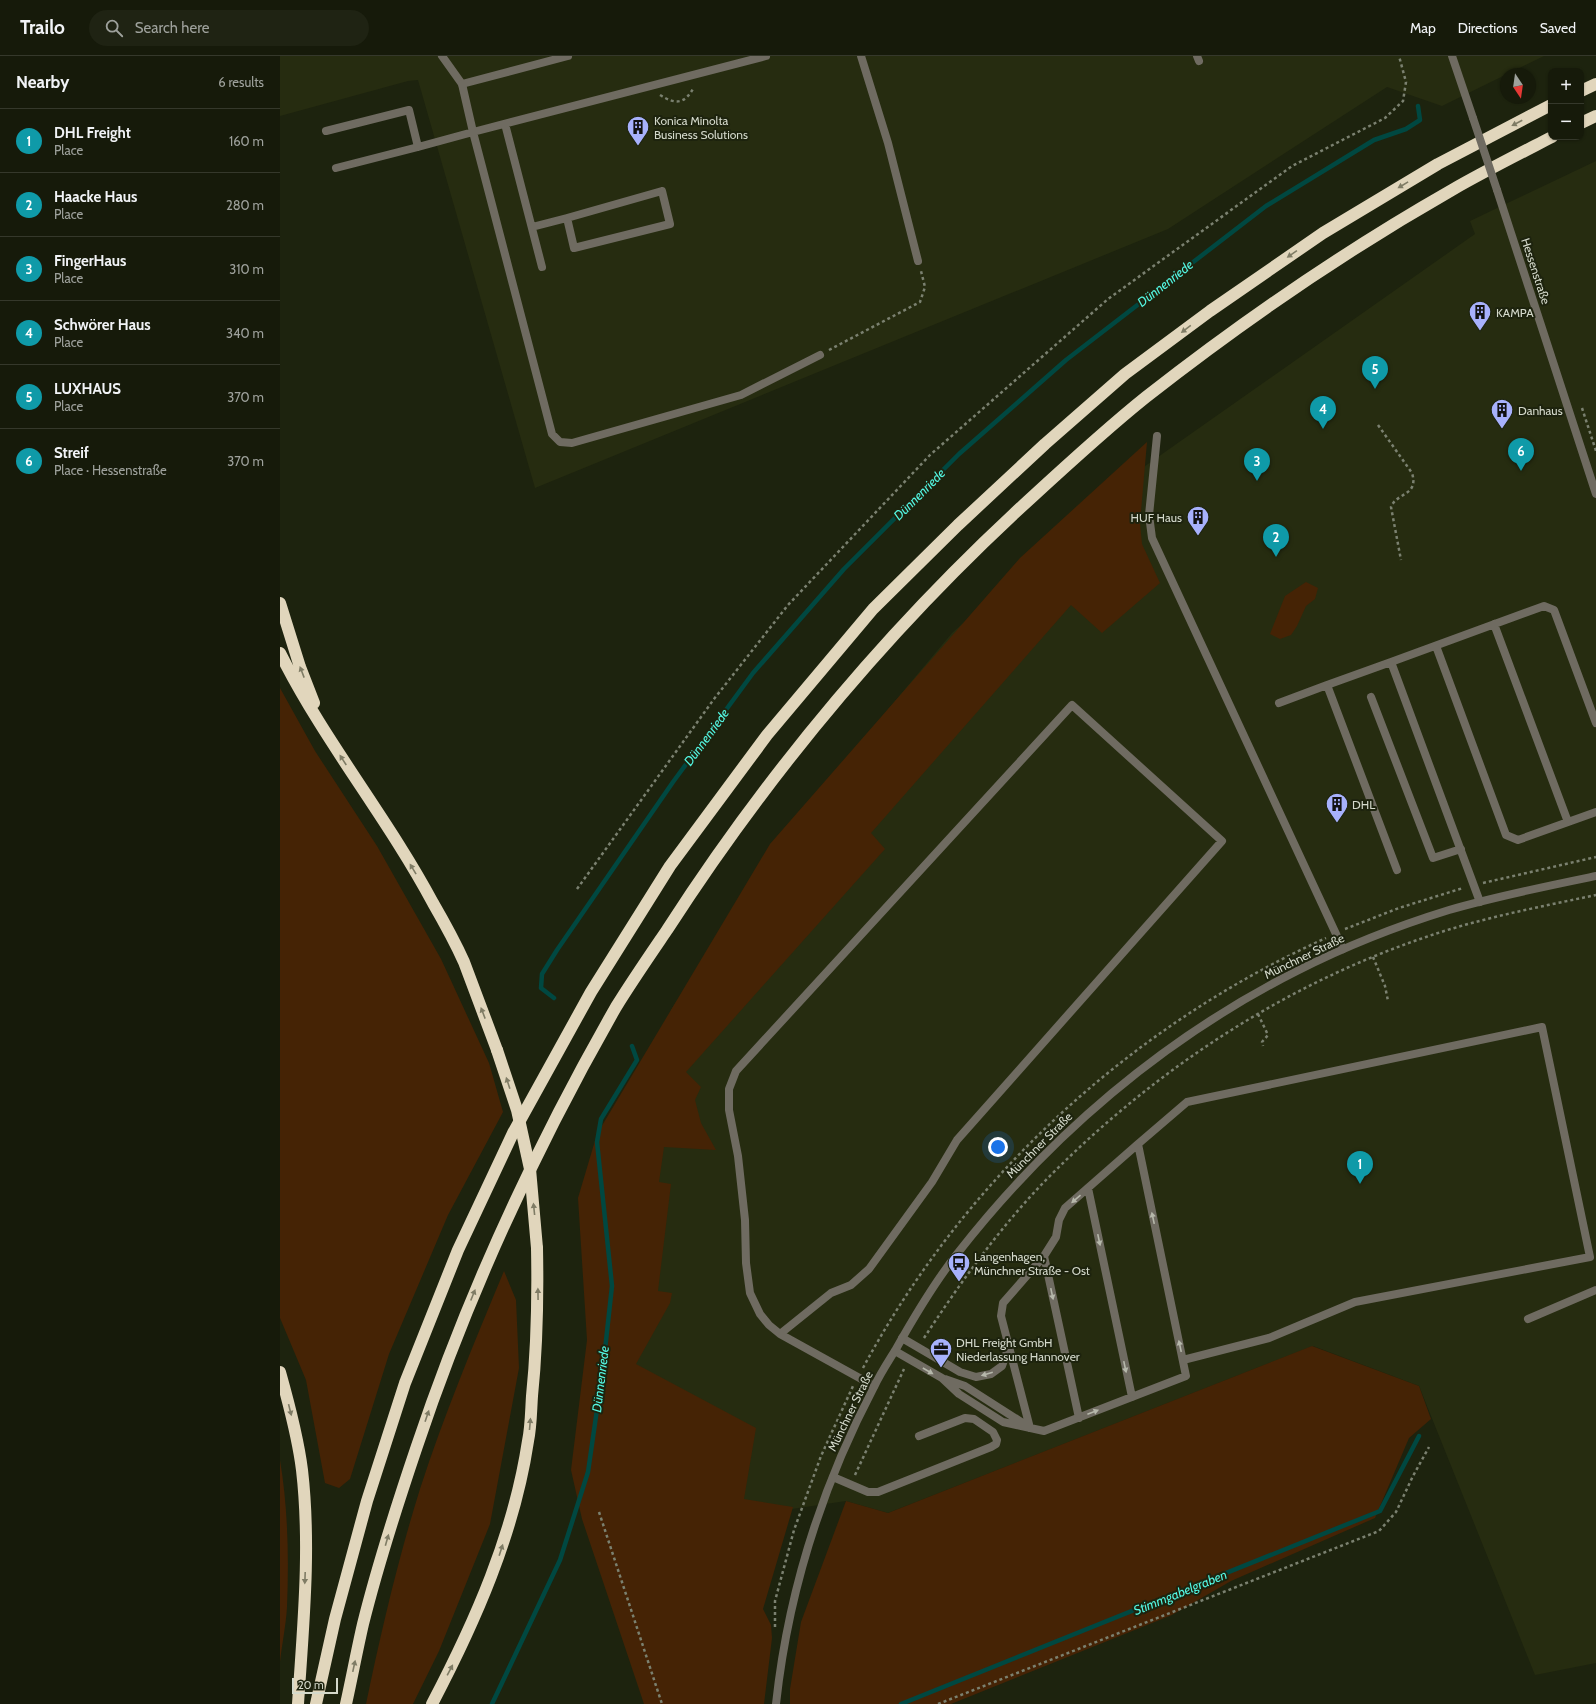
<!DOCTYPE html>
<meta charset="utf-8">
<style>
body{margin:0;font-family:Cabin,sans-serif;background:#1f2313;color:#f1f3f6}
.controls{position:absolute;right:12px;top:12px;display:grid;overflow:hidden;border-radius:8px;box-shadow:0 1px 3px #0004}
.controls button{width:36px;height:36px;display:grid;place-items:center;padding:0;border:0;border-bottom:1px solid #35382b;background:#161a0a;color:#f1f3f6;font:20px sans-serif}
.compass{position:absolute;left:1220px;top:12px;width:36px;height:36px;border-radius:50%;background:#161a0a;box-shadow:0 1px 3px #0004;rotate:167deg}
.scale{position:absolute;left:12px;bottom:10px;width:46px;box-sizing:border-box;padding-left:4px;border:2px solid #d4d9cb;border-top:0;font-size:11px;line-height:14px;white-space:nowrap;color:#d4d9cb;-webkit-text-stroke:3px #1d230e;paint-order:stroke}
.you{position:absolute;left:718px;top:1091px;width:14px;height:14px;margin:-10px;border:3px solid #fff;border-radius:50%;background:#1a73e8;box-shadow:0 0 0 6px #1a73e833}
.badge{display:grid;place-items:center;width:26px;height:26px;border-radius:50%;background:#a7b1fc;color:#fff;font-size:13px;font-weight:700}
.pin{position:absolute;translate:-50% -33px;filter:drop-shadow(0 1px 2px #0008)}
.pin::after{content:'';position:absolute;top:21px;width:14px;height:12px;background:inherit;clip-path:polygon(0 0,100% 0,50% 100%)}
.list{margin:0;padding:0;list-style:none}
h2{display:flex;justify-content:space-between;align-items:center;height:52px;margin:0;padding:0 16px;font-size:17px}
h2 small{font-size:13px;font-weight:400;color:#9ea19c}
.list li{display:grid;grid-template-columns:26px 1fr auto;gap:12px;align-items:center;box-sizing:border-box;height:64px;padding:0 16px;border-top:1px solid #35382b}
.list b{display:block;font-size:15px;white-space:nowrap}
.list p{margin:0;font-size:13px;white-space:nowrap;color:#9ea19c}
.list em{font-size:13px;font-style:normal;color:#9ea19c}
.icon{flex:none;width:22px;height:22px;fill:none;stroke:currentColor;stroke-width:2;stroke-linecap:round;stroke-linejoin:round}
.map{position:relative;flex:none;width:1316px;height:1648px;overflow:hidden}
header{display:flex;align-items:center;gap:24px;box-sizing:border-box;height:56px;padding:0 20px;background:#161a0a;border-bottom:1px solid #35382b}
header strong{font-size:19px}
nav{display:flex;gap:22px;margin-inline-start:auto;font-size:14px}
.search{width:280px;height:36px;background:#1f2313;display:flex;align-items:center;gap:10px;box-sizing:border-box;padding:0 14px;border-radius:22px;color:#9ea19c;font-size:15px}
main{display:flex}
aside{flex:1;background:#161a0a}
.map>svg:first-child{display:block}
.built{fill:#262c10}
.green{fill:#452305}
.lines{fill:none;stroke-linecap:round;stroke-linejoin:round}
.stream{stroke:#004841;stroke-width:4.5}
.path{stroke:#7b8170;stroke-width:2.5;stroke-dasharray:3 3;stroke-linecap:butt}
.service{stroke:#6f6b61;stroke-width:8}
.minor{stroke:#6f6b61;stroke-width:8}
.motorway{stroke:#e1d6bc;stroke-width:12}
.minor-bridge{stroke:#6f6b61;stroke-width:8}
.motorway-bridge{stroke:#e1d6bc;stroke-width:12}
.oneway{fill:#7f7c65}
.oneway2{fill:#b6b8ab}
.labels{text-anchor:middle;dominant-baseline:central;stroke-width:4;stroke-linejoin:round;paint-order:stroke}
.poi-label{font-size:12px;fill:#d4d9cb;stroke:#1d230e;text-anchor:start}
.street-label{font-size:12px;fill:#d4d9cb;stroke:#1d230e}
.water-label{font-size:13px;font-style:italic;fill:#53f6e2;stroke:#1d230e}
</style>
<header>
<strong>Trailo</strong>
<div class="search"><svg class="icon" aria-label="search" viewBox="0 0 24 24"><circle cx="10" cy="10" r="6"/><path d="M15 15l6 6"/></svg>Search here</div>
<nav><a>Map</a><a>Directions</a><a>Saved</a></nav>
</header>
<main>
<aside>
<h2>Nearby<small>6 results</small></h2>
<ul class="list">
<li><span class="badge" style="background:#0f9aa8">1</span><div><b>DHL Freight</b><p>Place</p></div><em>160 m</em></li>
<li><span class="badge" style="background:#0f9aa8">2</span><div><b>Haacke Haus</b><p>Place</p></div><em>280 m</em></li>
<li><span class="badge" style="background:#0f9aa8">3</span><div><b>FingerHaus</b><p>Place</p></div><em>310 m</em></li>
<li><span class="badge" style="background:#0f9aa8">4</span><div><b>Schwörer Haus</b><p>Place</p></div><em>340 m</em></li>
<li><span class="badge" style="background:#0f9aa8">5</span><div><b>LUXHAUS</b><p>Place</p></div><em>370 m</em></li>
<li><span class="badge" style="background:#0f9aa8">6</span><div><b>Streif</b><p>Place · Hessenstraße</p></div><em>370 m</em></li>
</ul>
</aside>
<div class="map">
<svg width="1316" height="1648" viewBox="0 0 1316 1648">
<rect width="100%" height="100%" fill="#1d230e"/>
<path class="built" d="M0,0H1264L1162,50L1107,31L888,173L255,432L138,24L128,25L0,60Z
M1316,105V1607L1255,1619L1139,1330L1033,1290L608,1457L566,1445L505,1454L324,1413L391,954L497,786L672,577L831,434L1195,178L1190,165Z"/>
<path class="green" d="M867,386L860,467L862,488L880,527L822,577L791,549L591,777L605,793L406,1016L421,1031L415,1044L421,1067L436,1094L384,1091L379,1126L391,1128L378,1235L392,1237L390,1247L356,1308L476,1372L464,1443L513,1451L483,1553L491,1569L492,1582L484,1648H364L302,1463L291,1414L307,1284L298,1142L317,1078L490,788L740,502Z
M1026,526L1038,532L1035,543L1026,550L1017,570L1011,579L1000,583L990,578L1005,540Z
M0,632L35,695L97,790L161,903L209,1007L223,1056L168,1159L109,1298L70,1423L59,1432L45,1427L26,1324L0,1262Z
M224,1215L236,1244L239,1312L210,1468L159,1595L133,1648H86C101,1576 118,1503 140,1433C164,1359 194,1287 224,1215Z
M1032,1290L1139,1330L1151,1363L1129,1382L1095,1462L951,1525L892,1559L671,1648H510V1633L521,1566L566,1445L608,1457Z
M0,1404C8,1452 9,1502 7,1551C6,1569 2,1588 0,1606Z"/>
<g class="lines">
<path class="stream" d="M274,942L261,932L262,918L277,894L393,726L473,617L564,513L679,398L786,304L986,150L1094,84L1126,73L1140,64L1138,50
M212,1648L280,1504L308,1416L323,1312L332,1230L317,1086L321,1063L357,1004L352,990
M621,1648L1100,1455L1139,1380"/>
<path class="path" d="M380,39C396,49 405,48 414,31
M549,294L640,246L645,231L641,215
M1302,352L1316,395
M1098,369L1132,417C1139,440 1117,436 1111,451L1121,504
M1203,827L1316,801
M297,833L434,643L508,549L650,399L828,243L1012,110L1105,62L1123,45L1126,26L1119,0
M1065,873L1119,852L1183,832
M1093,901L1105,930L1108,945
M978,958L988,979L982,986L983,990
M644,1282C684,1221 728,1160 781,1109C884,1008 1009,927 1146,881C1201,862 1259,851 1316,839
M583,1312C684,1123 851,970 1046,882
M575,1419L624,1313
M319,1456L382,1648
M495,1571V1545L514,1474L541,1400L573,1330
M658,1648L1099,1475L1116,1456L1133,1420L1149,1391"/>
<path class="service" d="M162,0L182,28L193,76L486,0
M581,0L608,87L638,205
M917,0L919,5
M225,68L262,211
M46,75L129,54L138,91L193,76L272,378L280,386L292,387L461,339L540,299
M56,112L138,91
M252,171L287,162L294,192L390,168L382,135L287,162
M877,380L869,459L872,482L1063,893
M1214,568L1288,766
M1156,590L1226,779L1238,784L1316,756
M1111,606L1047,629L1117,814
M1091,641L1153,802L1181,793
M999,647L1047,629
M1200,846L1111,606L1264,550L1274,554L1316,667
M858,1088L907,1046L1262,971L1310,1201L1075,1246L989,1282L903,1304
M808,1132L852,1341
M764,1200L799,1362
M1248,1263L1316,1234
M500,1278L489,1269L480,1258L470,1237L466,1207L465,1164L458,1100L449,1054V1033L456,1015L792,649L942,785L677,1084L652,1126L589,1213L571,1229L551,1237L500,1278L594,1330
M622,1282L680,1316L696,1321L711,1318L722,1310L729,1290
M615,1295L662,1322L679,1338L723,1366L764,1375L906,1320L858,1088L785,1152L779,1164L776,1181L764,1200L723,1247L721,1260L750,1372
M665,1323L685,1330L746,1369
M553,1421L588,1436H598L711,1391L716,1388L717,1384L713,1376L694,1363L685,1362L639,1380"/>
<path class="minor" d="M1172,0L1193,62
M182,28L288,0
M1217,134L1316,438
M496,1648C508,1537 542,1430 594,1331C600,1318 608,1306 616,1293C634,1261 654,1227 677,1198C769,1080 884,982 1017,915C1066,890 1117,870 1169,854C1217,840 1267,830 1316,820"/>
<path class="motorway" d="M1301,35L1316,28
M1301,67L1316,60
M0,547L20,611L34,647
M0,597C44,685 107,761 153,847C164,866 175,886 184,906C195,935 206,965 217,994
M0,1316C9,1348 18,1381 22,1414C31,1492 23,1571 18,1648
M36,1648L55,1563L87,1445L125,1327L178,1194L233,1077L311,936L390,810L487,679L593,553L678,469L765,388L845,318L930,255L1043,177L1158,108L1271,49
M66,1648C72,1621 77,1594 83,1568C98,1508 117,1449 137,1390C188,1238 256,1091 336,951C352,925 370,899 387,874C489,716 611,570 750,443C788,408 826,373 866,341C963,265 1065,195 1172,134C1205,115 1239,98 1272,81
M152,1648C195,1566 234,1478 248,1385C251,1371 251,1355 252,1340C257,1291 258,1242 257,1192"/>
<path class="minor-bridge" d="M1193,62L1217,134"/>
<path class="motorway-bridge" d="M217,994L237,1054L250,1113L257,1192"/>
</g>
<defs><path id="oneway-solid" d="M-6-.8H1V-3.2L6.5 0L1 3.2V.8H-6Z"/></defs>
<g class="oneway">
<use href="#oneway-solid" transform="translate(1237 67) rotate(152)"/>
<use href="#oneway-solid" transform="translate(1123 129) rotate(149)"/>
<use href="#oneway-solid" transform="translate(1012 198) rotate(145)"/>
<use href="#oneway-solid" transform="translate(906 273) rotate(143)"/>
<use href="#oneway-solid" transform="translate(22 616) rotate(-111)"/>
<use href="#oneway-solid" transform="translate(63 704) rotate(-123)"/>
<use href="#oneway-solid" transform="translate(133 813) rotate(-121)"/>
<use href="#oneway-solid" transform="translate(203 957) rotate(-111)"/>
<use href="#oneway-solid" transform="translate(228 1027) rotate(-108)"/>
<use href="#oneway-solid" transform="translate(254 1153) rotate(-96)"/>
<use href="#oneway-solid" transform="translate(258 1238) rotate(-91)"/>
<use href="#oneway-solid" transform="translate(193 1239) rotate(-68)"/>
<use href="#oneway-solid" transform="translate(10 1354) rotate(76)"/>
<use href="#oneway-solid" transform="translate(147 1360) rotate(-71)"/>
<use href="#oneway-solid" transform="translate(250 1368) rotate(-85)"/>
<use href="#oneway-solid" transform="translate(107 1484) rotate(-74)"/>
<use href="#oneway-solid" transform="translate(221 1494) rotate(-72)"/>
<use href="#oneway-solid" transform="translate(25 1522) rotate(92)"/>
<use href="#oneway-solid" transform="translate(74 1610) rotate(-78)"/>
<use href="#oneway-solid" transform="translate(170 1614) rotate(-62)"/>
</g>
<g class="oneway2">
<use href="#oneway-solid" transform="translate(796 1143) rotate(139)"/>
<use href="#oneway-solid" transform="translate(873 1162) rotate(-102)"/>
<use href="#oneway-solid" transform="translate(819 1184) rotate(78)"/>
<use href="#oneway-solid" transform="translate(772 1238) rotate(78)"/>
<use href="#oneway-solid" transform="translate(900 1290) rotate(-102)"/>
<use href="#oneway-solid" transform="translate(845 1311) rotate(78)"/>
<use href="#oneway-solid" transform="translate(648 1315) rotate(30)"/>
<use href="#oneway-solid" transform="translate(707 1318) rotate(164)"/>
<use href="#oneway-solid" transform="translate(813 1356) rotate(-21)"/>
</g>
<defs>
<g id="building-pin" transform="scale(1.15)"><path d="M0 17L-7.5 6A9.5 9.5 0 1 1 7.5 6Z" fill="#a7b1fc" stroke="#1d230e"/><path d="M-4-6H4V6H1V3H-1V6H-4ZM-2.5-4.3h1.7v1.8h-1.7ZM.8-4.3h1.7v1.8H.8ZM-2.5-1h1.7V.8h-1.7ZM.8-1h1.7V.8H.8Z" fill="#111"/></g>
<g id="bus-pin" transform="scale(1.15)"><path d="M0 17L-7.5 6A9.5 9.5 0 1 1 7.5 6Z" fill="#a7b1fc" stroke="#1d230e"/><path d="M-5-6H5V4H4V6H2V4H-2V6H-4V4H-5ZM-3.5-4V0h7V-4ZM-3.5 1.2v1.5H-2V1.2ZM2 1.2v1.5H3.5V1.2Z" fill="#111"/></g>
<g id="office-pin" transform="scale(1.15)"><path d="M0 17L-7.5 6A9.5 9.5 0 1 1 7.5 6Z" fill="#a7b1fc" stroke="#1d230e"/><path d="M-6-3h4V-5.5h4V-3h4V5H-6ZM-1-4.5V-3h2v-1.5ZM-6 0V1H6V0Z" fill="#111"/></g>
</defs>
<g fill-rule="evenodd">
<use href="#building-pin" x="358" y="71"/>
<use href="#building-pin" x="1200" y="256"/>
<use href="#building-pin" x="1222" y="354"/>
<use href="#building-pin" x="918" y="461"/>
<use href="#building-pin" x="1057" y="748"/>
<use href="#bus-pin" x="679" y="1207"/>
<use href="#office-pin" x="661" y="1293"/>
</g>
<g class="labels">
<g class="poi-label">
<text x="374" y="64">Konica Minolta<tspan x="374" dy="14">Business Solutions</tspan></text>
<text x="1216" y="256">KAMPA</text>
<text x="1238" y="354">Danhaus</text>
<text x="902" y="461" text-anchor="end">HUF Haus</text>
<text x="1072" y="748">DHL</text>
<text x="694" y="1200">Langenhagen,<tspan x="694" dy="14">Münchner Straße - Ost</tspan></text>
<text x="676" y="1286">DHL Freight GmbH<tspan x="676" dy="14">Niederlassung Hannover</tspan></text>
</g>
<g class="street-label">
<text transform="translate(1256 215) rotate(72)">Hessenstraße</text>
<text transform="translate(1024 900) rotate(-26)">Münchner Straße</text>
<text transform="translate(759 1089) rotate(-45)">Münchner Straße</text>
<text transform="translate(570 1355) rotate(-64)">Münchner Straße</text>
</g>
<g class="water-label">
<text transform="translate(885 227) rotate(-38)">Dünnenriede</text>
<text transform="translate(639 438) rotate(-45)">Dünnenriede</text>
<text transform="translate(426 681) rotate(-54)">Dünnenriede</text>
<text transform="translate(320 1323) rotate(-83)">Dünnenriede</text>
<text transform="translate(900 1536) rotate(-22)">Stimmgabelgraben</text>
</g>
</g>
</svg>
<div class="controls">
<button>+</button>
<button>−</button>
</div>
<svg class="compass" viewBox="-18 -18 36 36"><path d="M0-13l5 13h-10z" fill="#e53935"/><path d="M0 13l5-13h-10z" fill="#9ea19c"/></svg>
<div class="scale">20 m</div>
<div class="you"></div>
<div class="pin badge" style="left:1080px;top:1128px;background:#0f9aa8">1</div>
<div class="pin badge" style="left:996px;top:501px;background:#0f9aa8">2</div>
<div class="pin badge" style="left:977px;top:425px;background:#0f9aa8">3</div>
<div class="pin badge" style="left:1043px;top:373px;background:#0f9aa8">4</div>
<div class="pin badge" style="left:1095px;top:333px;background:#0f9aa8">5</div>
<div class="pin badge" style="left:1241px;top:415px;background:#0f9aa8">6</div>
</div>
</main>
